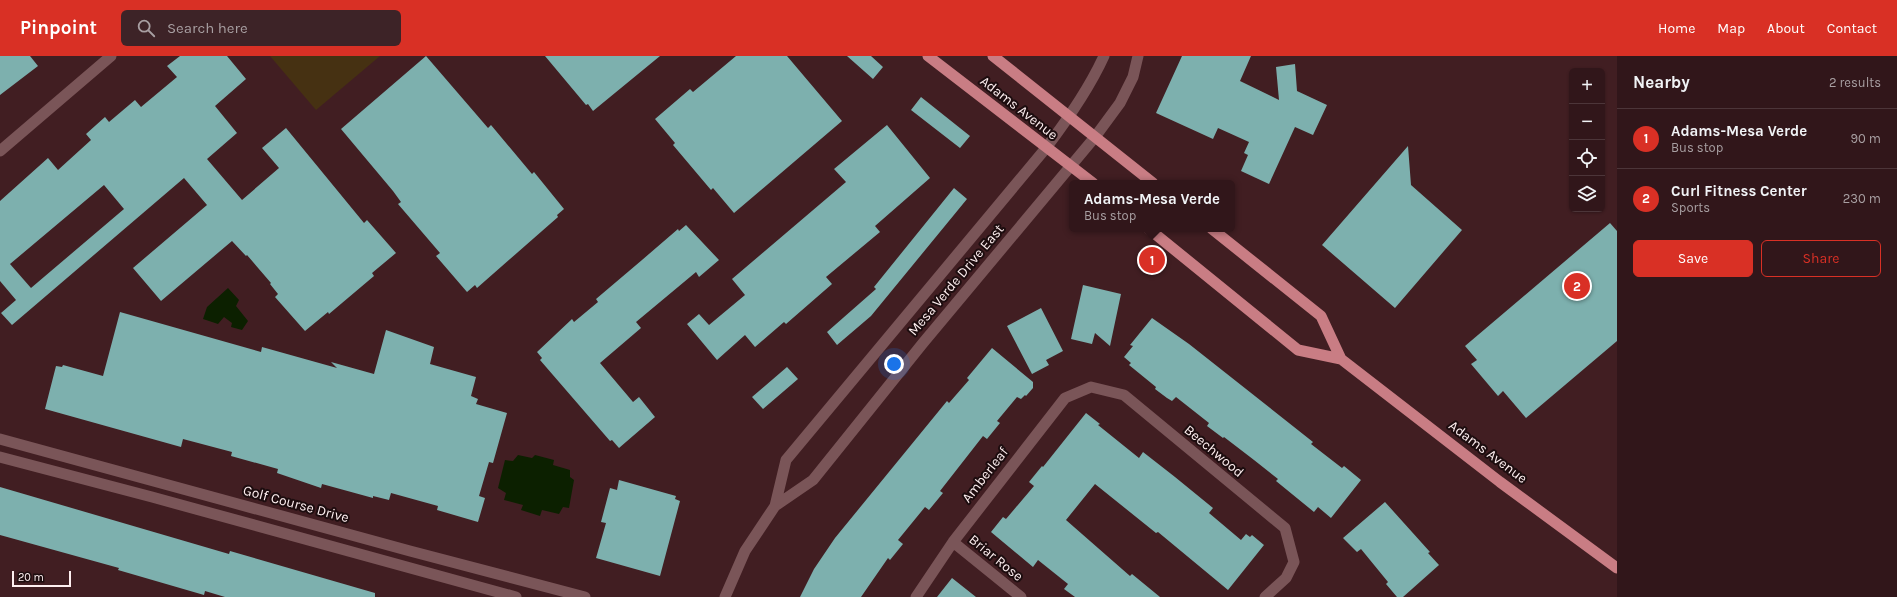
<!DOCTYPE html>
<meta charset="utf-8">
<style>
body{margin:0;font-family:Karla,sans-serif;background:#3d2327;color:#f1f3f6}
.controls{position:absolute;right:12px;top:12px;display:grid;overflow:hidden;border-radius:6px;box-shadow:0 1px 3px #0004}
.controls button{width:36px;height:36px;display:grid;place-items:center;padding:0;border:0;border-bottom:1px solid #4c3539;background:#31161a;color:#f1f3f6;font:20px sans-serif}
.scale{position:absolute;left:12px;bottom:10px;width:59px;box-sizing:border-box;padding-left:4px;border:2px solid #feeff0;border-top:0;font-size:11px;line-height:14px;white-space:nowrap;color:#feeff0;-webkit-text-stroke:3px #1d0d0f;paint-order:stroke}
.you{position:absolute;left:894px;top:308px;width:14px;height:14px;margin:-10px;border:3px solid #fff;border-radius:50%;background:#1a73e8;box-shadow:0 0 0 6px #1a73e833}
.badge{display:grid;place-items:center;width:26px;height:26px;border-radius:50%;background:#d93025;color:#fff;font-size:13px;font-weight:700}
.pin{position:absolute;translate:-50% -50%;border:2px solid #fff;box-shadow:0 1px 4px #0006}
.popup{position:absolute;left:1069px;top:124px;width:166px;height:52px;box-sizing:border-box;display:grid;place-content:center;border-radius:6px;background:#31161a;filter:drop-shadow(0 1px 3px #0005);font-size:13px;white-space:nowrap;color:#a89fa2}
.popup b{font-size:15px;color:#f1f3f6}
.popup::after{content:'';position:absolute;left:50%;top:100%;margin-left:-8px;border:8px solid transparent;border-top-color:#31161a}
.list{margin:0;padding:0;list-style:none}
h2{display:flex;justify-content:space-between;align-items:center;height:52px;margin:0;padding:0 16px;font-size:17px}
h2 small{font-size:13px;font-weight:400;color:#a89fa2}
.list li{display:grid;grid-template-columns:26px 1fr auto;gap:12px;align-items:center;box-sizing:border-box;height:60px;padding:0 16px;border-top:1px solid #4c3539}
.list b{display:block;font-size:15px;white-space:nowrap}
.list p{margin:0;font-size:13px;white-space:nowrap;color:#a89fa2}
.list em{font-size:13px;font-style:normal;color:#a89fa2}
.actions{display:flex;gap:8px;padding:12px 16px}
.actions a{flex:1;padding:9px 0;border:1px solid #d93025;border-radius:6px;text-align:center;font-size:14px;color:#d93025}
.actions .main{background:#d93025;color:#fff}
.icon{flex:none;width:22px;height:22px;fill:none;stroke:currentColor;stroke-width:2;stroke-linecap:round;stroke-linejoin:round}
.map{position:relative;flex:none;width:1617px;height:541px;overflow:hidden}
header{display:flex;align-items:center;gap:24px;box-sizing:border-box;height:56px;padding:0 20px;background:#d93025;color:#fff}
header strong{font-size:19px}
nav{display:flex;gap:22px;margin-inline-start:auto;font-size:14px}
.search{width:280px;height:36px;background:#3d2327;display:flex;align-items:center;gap:10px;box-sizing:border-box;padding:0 14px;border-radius:6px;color:#a89fa2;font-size:15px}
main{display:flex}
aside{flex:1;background:#31161a}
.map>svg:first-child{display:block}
.green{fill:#463112}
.water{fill:#0c2000}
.building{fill:#7db0ae;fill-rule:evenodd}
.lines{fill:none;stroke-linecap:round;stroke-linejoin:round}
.minor{stroke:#7a5558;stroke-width:11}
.tertiary{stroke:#7a5558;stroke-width:11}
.primary{stroke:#c97d84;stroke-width:11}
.labels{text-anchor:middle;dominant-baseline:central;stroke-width:4;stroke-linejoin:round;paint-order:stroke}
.street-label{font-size:14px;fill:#feeff0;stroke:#1d0d0f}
</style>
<header>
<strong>Pinpoint</strong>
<div class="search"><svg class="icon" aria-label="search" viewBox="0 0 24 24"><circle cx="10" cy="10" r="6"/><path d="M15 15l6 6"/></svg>Search here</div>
<nav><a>Home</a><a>Map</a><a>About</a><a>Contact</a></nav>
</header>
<main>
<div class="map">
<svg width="1617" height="541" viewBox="0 0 1617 541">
<rect width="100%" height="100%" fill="#411e22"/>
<path class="green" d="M270,0H380L316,54Z"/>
<path class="water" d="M228,232L239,244L236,250L248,265L242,274L231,271L232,267L224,261L218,268L203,263L207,251Z
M518,399L532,402L535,399L554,404L553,409L570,414V421L574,424L569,452L563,451L559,458L542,454L540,460L521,454L523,449L504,444L506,437L498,432L505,404L513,405Z"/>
<path class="building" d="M0,0H30L38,10L0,39Z
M180,0H227L246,23L215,50L237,77L207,103L242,144L279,112L262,92L286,72L364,167L367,164L396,197L372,217L374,220L329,258L328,256L305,275L275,241L278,238L270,228L271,227L247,199L246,200L232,185L161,245L133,212L207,149L184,122L12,269L1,257L16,244L0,225V145L48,102L58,114L91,84L86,78L105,61L109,66L135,44L141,51L177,21L167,10ZM104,129L124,153L31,232L10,208Z
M426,0L488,72L491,69L532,118L534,116L564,153L557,159L558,161L477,232L475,229L467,236L436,200L440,197L398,148L401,146L393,135L341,73Z
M545,0H660L593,55L588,48L586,49Z
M736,0H787L842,65L734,157L713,132L711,134L673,89L675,87L655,63L690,33L693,36Z
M847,0H871L883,11L873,23Z
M1182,0H1251L1240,25L1279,44L1276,11L1295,8L1297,35L1327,49L1313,79L1295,71L1269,128L1241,115L1248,99L1244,97L1249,86L1218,72L1213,83L1156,57Z
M921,41L970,80L960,92L911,54Z
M887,69L930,122L875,170L880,176L826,221L832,228L786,268L784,266L755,291L745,279L717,304L687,268L699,258L709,269L745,239L732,223L846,126L834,113Z
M1408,90L1411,129L1462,174L1395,252L1322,189Z
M954,132L967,143L871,260L837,289L827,276L876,233L874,231Z
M1610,167L1617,175V285L1526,362L1503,335L1498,340L1471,308L1477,304L1465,290Z
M686,169L719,204L699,221L696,216L636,266L641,272L600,307L633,346L639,341L655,361L619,392L612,384L610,385L540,304L542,302L537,296L572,263L574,266L598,246L596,243L642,204L678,173L679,175Z
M1083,229L1121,238L1110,290L1095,277L1092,288L1071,283Z
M1041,252L1063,295L1046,304L1049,309L1032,318L1007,270Z
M120,256L261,296L262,291L337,312L331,306L374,318L386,274L434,291L430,308L476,321L471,340L478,343L476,348L507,357L493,407L489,406L479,440L485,442L478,466L437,454L438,450L391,437L389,444L373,440V442L322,428L321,432L277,417L278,413L231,400L232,396L183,383L181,391L45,353L56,310L62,311L63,309L103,320Z
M1152,262L1189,288L1313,386L1311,388L1342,412L1344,410L1361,424L1331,462L1318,451L1314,456L1276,425L1278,423L1254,404L1224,381L1223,382L1207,370L1209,367L1176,341L1172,345L1167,342L1155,333L1156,331L1129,309L1131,307L1124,301L1133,290L1130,289Z
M992,292L1033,326V332L1026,340L1025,339L1021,343L1017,341L997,365L1000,367L987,383L983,380L940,435L943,437L929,454L925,451L898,484L903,488L890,504L888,502L861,541H800L814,513L835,482L947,345L949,347L969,324L967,322Z
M787,311L798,323L763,353L752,341Z
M1086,357L1100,368L1098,369L1139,402L1143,396L1175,421L1213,452L1209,457L1241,484L1246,478L1250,481L1252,479L1264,489L1228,534L1158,476L1156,477L1095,428L1066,464L1130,520L1132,518L1160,541H1075L1064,533L1068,528L1038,504L1033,511L991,476L1003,461L1006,463L1034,430L1029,426L1042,410L1043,411Z
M619,424L676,440L675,443L680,445L660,520L596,502L606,467L601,466L610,432L617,434Z
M0,431L229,498L230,495L375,537V541H225L205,535L204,539L118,514L119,512L0,479Z
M1385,446L1430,496L1428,497L1439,509L1403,541H1397L1386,528L1388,526L1361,493L1357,496L1343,482Z
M952,522L976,541H937Z"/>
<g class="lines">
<path class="minor" d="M0,95L111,0
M0,383L410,495L585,541
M0,401L152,441L516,541
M953,486L1021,541
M916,541L953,486L1065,342L1091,331L1124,339L1285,472L1294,506L1286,522L1265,541"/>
<path class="tertiary" d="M775,450L813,424L923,287L1095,81L1120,47L1133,21L1138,0
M725,541L745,495L775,450L786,404L1046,92C1068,63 1089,33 1104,0"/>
<path class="primary" d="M928,0L1093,127
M993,0L1153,127
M1149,173L1298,294L1341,303L1500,426L1617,512
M1212,173L1321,260L1341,303"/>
</g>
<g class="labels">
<g class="street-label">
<text transform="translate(1019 52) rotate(38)">Adams Avenue</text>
<text transform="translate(956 224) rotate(-50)">Mesa Verde Drive East</text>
<text transform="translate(1214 395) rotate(40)">Beechwood</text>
<text transform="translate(1488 396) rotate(37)">Adams Avenue</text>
<text transform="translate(985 419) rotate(-52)">Amberleaf</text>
<text transform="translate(296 448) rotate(15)">Golf Course Drive</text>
<text transform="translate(996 502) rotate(39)">Briar Rose</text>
</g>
</g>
</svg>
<div class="controls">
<button>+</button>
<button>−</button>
<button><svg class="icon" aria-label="locate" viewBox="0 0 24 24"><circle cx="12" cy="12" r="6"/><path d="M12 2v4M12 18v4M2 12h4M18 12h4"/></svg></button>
<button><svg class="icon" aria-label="layers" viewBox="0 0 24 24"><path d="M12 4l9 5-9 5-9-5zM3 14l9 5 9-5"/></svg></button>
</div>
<div class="scale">20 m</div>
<div class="you"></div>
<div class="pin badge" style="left:1152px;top:204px">1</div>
<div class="popup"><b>Adams-Mesa Verde</b>Bus stop</div>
<div class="pin badge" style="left:1577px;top:230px">2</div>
</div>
<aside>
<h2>Nearby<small>2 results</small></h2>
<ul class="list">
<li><span class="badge">1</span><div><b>Adams-Mesa Verde</b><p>Bus stop</p></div><em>90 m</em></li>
<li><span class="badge">2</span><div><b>Curl Fitness Center</b><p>Sports</p></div><em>230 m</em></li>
</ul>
<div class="actions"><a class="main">Save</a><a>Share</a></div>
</aside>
</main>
